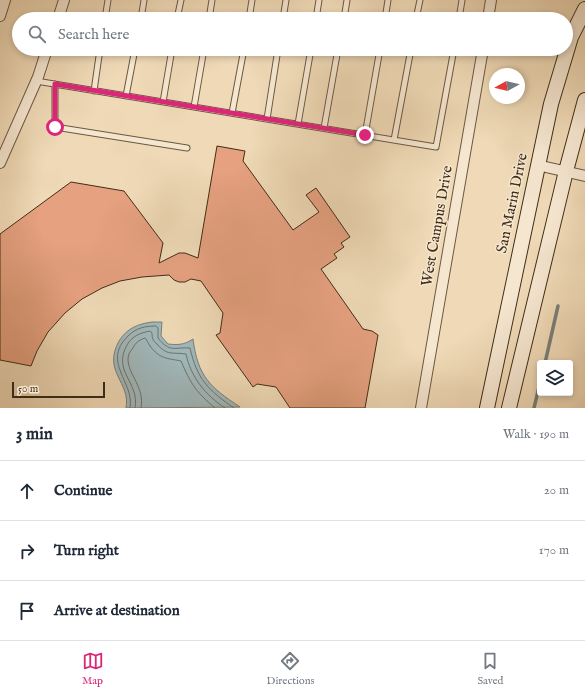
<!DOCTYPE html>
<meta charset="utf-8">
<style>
body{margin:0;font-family:"IM FELL English",serif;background:#f6f6f7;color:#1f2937}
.controls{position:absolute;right:12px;bottom:12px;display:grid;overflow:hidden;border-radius:4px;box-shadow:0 2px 6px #0003}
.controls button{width:36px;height:36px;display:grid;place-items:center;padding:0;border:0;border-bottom:1px solid #e0e1e3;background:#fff;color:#1f2937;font:20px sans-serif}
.compass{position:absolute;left:489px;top:68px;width:36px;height:36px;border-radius:50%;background:#fff;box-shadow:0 2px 6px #0003;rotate:262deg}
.scale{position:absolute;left:12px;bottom:10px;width:93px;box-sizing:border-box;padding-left:4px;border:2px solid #402d18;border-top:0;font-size:11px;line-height:14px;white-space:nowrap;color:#402d18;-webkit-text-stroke:3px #f5e6d0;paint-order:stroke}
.stop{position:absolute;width:12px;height:12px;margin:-9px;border:3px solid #db2777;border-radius:50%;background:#fff}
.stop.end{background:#db2777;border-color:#fff;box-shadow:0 1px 4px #0008}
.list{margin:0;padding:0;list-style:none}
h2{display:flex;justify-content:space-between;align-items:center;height:52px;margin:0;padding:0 16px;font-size:17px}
h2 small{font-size:13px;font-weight:400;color:#747a83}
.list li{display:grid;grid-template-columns:26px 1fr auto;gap:12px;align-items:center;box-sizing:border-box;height:60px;padding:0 16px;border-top:1px solid #e0e1e3}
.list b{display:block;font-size:15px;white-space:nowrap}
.list em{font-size:13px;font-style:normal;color:#747a83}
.icon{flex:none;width:22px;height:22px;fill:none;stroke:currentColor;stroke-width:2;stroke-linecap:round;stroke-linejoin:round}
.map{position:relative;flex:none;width:585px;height:408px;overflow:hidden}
.search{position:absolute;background:#fff;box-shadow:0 2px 6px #0003;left:12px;right:12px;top:12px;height:44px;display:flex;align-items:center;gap:10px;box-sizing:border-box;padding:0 14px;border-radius:22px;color:#747a83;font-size:15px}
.sheet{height:232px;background:#fff}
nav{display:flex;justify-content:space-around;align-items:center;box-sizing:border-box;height:56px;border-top:1px solid #e0e1e3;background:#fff;font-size:11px;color:#747a83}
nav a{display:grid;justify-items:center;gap:2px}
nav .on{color:#db2777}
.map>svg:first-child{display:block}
.water{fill:#a0b7ba;stroke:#7a8079}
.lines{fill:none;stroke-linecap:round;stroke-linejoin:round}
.shore{stroke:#707269;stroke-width:1}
.stream{stroke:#7a8079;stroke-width:3.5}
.building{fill:#e6a180;stroke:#402d18}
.service-casing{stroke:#6c5840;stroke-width:7}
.minor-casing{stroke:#6c5840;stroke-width:12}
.secondary-casing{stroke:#402d18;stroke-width:16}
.service{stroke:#f5e6d0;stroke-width:5}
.minor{stroke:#f5e6d0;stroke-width:10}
.secondary{stroke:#f5e6d0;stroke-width:14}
.route{stroke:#db2777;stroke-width:5}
.labels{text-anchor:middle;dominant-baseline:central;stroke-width:3;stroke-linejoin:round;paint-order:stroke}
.street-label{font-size:15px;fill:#402d18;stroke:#f5e6d0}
</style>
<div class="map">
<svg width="585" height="408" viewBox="0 0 585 408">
<rect width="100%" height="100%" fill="#efd9b6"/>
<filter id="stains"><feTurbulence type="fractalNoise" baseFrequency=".005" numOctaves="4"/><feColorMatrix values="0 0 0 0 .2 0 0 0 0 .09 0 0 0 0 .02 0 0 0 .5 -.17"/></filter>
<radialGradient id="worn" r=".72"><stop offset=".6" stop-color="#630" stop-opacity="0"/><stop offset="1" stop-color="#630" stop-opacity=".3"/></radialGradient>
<path class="water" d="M152,322H162L161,336L168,344C178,345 184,345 193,339C198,377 210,387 240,407L126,408C131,382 102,372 119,341C127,328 138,324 152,322Z"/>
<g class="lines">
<path class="shore" d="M130,408C135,382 101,362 128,336C136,328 145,326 156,326L158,328V338C170,353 174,347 190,348C197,379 208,390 234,408
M135,408C140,382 112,372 127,345C132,336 140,333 150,331L152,333C152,338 153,341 157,344C167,356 172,352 186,354C191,377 205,395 225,408
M141,408C145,387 128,375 128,359C128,355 130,351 133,348C135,343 139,340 145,338C147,340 148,343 150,346C160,359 166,358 181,361C191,384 195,391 215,408"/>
<path class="stream" d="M545,363L558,306
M534,408L540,383"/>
</g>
<path class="building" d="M217,146L245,151L243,161L293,230L319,212L306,195L316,188L350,237L341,243L344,247L334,254L337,258L321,269L363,329L372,331L378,335L365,408H290L276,387L257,384L253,387L216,335L220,333L223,313L201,281L191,279L185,282H179L174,280L169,275L142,277L120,281L102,288L82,299L65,313L48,332L37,351L31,366L0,360V234L71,182L124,191L163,243L159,263L179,253H185L198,258Z"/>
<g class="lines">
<g class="service-casing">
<path id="service" d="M105,19L108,0
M141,19L144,0
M177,19L181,0
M209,19L212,0
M249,19L252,0
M283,19L286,0
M316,19L319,0
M344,19L347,0
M385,19L388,0
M416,19L420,0
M459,19L462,0
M36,81L436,147L454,49
M55,84V127L187,148
M94,91L100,49
M126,96L135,49
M163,102L172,49
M194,107L204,49
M232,113L244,49
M267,119L278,49
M298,124L311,49
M324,128L338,49
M365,135L380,49
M394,140L411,49"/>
</g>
<g class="minor-casing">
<path id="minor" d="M0,16L5,0
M58,19L64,0
M488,19L491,0
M0,163L38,77L47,49
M537,165L585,176
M421,408L483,49"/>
</g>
<g class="secondary-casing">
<path id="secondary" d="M487,408L551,104L571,37L585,9
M509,408L566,171L585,100"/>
</g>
<use href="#service" class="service"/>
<use href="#minor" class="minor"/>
<use href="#secondary" class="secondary"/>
</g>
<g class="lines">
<path class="route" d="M55,127V84L365,135"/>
</g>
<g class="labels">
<g class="street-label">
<text transform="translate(512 203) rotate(-78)">San Marin Drive</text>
<text transform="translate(437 226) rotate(-80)">West Campus Drive</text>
</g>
</g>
<rect width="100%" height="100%" filter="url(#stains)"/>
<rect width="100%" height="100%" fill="url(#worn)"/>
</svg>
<div class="controls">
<button><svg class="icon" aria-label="layers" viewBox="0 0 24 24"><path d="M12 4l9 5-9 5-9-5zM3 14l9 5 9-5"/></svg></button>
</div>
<svg class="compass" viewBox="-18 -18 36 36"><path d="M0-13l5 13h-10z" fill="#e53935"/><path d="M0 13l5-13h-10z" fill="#747a83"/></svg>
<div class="scale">50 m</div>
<div class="stop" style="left:55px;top:127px"></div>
<div class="stop end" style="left:365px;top:135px"></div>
<div class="search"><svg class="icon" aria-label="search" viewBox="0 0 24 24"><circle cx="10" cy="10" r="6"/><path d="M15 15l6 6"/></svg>Search here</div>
</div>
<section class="sheet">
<h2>3 min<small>Walk · 190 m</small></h2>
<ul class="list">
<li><svg class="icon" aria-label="ahead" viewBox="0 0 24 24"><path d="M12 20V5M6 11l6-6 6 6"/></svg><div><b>Continue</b></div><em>20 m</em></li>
<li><svg class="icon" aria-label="right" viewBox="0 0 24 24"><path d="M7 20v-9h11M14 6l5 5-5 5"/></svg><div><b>Turn right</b></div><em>170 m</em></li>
<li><svg class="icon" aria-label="arrive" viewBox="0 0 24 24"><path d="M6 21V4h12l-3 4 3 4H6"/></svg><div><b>Arrive at destination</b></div></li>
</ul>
</section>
<nav>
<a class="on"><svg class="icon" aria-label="map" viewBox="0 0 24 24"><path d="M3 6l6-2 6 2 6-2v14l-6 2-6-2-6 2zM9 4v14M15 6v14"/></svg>Map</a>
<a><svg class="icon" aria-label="directions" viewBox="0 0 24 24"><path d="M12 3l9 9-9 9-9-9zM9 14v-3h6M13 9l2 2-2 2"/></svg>Directions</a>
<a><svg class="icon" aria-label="saved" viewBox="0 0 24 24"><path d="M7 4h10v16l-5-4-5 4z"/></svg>Saved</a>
</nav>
